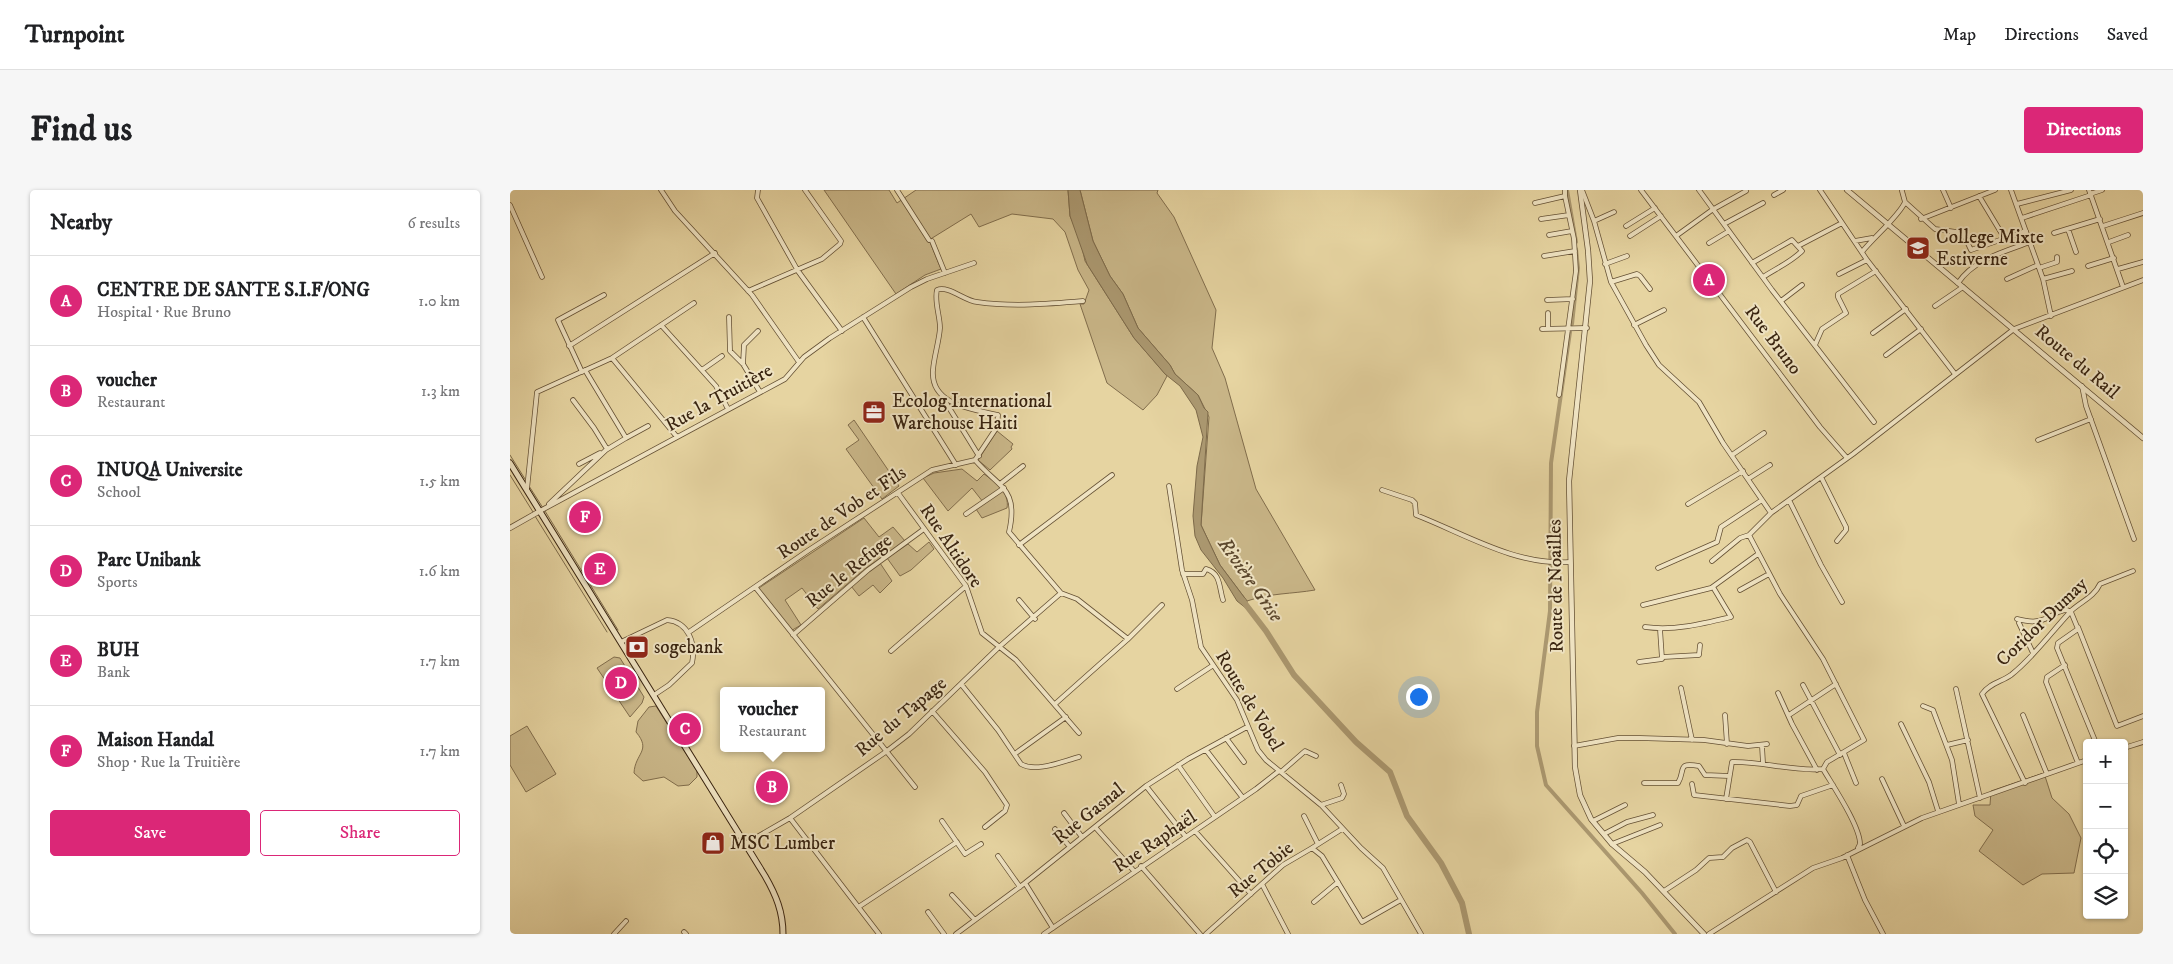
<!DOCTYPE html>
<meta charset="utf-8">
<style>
body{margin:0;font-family:"IM FELL DW Pica",serif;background:#f6f6f6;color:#202124}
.controls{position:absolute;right:15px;bottom:15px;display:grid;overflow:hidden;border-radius:5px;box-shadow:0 1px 4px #0004}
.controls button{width:45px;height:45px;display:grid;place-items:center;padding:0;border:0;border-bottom:1px solid #e0e0e0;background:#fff;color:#202124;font:25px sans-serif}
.you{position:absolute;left:908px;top:506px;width:18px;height:18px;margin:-12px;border:4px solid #fff;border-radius:50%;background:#1a73e8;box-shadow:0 0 0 8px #1a73e833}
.badge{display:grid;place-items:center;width:32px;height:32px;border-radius:50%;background:#db2777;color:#fff;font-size:16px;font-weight:700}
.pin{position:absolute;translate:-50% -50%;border:2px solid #fff;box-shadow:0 1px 5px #0006}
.popup{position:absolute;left:210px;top:497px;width:105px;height:65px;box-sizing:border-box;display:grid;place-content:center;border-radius:5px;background:#fff;filter:drop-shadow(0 1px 4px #0005);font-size:16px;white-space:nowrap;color:#757577}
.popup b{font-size:19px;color:#202124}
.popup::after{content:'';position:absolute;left:50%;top:100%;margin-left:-10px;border:10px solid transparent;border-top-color:#fff}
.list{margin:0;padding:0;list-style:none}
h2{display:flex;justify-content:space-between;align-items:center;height:65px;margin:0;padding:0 20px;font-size:21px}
h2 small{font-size:16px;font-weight:400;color:#757577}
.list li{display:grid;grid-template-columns:32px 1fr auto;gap:15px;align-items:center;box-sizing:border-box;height:90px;padding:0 20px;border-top:1px solid #e0e0e0}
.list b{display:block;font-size:19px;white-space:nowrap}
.list p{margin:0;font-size:16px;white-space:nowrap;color:#757577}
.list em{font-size:16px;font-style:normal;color:#757577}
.actions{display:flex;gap:10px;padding:15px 20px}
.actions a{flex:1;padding:11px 0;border:1px solid #db2777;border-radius:5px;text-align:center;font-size:18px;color:#db2777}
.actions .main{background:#db2777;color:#fff}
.icon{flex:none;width:28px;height:28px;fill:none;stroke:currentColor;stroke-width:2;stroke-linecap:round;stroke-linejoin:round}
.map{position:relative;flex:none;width:1633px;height:744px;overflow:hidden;border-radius:5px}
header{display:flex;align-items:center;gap:30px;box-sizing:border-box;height:70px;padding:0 25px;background:#fff;border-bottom:1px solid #e0e0e0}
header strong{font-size:24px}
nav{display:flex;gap:28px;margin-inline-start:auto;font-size:18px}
.intro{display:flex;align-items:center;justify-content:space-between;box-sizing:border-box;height:120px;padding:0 30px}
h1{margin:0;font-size:35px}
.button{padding:12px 22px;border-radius:5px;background:#db2777;color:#fff;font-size:18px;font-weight:700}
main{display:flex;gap:30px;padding:0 30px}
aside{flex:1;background:#fff;border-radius:5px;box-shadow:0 1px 4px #0004}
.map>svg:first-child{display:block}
.green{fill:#c9b688;stroke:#816d4c}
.water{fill:#ab9870;stroke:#7d6a4a}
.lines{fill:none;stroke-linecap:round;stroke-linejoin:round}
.stream{stroke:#7d6a4a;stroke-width:1}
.canal{stroke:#ab9870;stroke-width:4}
.river{stroke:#ab9870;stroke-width:6}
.minor-casing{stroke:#645034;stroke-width:5.5}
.tertiary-casing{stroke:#645034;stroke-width:6}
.secondary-casing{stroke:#392410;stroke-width:7}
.minor{stroke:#efe3c2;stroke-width:4}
.tertiary{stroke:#efe3c2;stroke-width:4.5}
.secondary{stroke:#efe3c2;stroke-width:5}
.labels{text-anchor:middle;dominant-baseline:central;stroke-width:4;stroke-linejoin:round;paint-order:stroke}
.poi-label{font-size:19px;fill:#392410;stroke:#efe3c2;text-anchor:start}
.street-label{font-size:19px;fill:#392410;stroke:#efe3c2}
.water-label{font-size:20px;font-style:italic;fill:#5b472d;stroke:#efe3c2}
</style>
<header>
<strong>Turnpoint</strong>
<nav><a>Map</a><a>Directions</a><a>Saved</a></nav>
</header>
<div class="intro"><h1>Find us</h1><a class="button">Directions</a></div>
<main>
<aside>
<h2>Nearby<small>6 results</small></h2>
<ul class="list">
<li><span class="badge">A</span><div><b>CENTRE DE SANTE S.I.F/ONG</b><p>Hospital · Rue Bruno</p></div><em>1.0 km</em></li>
<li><span class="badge">B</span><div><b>voucher</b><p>Restaurant</p></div><em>1.3 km</em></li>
<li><span class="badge">C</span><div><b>INUQA Universite</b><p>School</p></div><em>1.5 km</em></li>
<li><span class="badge">D</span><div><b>Parc Unibank</b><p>Sports</p></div><em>1.6 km</em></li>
<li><span class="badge">E</span><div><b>BUH</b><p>Bank</p></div><em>1.7 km</em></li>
<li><span class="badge">F</span><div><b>Maison Handal</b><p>Shop · Rue la Truitière</p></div><em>1.7 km</em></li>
</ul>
<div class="actions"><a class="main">Save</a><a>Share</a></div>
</aside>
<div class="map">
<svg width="1633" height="744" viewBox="0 0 1633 744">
<rect width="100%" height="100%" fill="#e6d4a1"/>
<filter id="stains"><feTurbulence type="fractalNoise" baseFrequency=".004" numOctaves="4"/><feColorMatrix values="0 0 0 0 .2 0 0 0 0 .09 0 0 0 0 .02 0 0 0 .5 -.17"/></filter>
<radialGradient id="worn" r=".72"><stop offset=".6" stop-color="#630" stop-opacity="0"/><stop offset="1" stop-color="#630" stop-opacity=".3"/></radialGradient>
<path class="green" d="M314,0H379L387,13L406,0H558L560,26L570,48L575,71L624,148L657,186L647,205L633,220L597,193L570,114H574L579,100L568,80L555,42L543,29L502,24L469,37L461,24L419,50L431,79L415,85L386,104Z
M570,0H648L647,3L664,27L706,120L702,158L715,188L746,299L805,400C782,404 760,403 737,411L710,375L691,335L699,227L688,205L665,184L660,175L628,138L613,104L600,86L583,51Z
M344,230L389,296L372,309L336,259L349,250L338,235Z
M487,241L503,254L501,257L502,259L480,280L468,270Z
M452,279L467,291L474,284C484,291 500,303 497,318L472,328L466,319L473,312L462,298L438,321L413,288L424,283Z
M354,328L369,347L383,337L395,351L356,378L308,419L292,398L275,410L291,435L279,442L246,400Z
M419,352L424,359L401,380L390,386L377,368L398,354L407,362Z
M370,373L382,391L370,403L363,395L349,406L341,396Z
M104,467L110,468L134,507L132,513L120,527L87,478Z
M146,516L187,581V587L179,595L168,596L154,587L133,591L124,583C125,563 142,561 126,542L128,531L139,517Z
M17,536L46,584L16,602L0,575V546Z
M1534,583L1542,608L1559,624L1571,648L1564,683L1532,684L1513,695L1469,661L1483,640L1465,626L1463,615H1480L1481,601Z"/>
<path class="water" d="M558,0H570L583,51L600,86L613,104L628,138L660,175L665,184L688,205L694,218L698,222L691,335L710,375L737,411V419L727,411L713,388L691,360L685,346L683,326L687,276L693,247L686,220L670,196L655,184L624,148L577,74L560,26Z"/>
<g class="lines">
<path class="stream" d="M0,265L15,289
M0,285L23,322
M19,296L33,318
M35,321L108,440
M25,326L97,442"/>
<path class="canal" d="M1057,0L1066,52
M1062,134L1068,78L1066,59
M1060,142L1041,273L1040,421L1027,522V556L1036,595L1132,703L1165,744"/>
<path class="river" d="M733,411L756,441L784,485L846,552L880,582L897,626L931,673L952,713L959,744"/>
<g class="minor-casing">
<path id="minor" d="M151,0L165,21L242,105L289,172
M248,0L247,8L288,81L332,141
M387,0L419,50
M1072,0L1084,31L1101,92L1136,155L1149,175L1189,212L1213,253L1261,323
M1131,0L1310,237L1337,268
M1189,0L1262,100L1364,232
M1310,0L1357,70L1445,184
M1433,0L1441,18
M1501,0L1533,89L1541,126
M1579,0L1613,97
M1580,4L1592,0
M1264,5L1273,0
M1469,6L1495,49
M1395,12L1425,39L1453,43L1461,60L1516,41
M1025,13L1055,6V0
M1507,14L1561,0
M0,15L32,87
M1512,28L1581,5
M1031,29L1059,25
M1411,29L1485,0
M1084,31L1104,22
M1214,34L1253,13
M1116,36L1145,18
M1593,36L1633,23
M1558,39L1566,62
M1544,43L1590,29
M1039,45L1062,41
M1120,46L1151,26
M1166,46L1202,20L1236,1
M422,51L435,83
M1345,51L1362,48
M1599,52L1618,45
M1199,53L1219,41
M1288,56L1332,33
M1352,62C1363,48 1390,25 1395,12L1392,1
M1034,66L1065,61
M1242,73L1282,50L1292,61C1281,72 1267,78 1253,87
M1095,74L1117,66
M1578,76L1604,68
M1529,78L1547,72V67
M1608,79L1633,72
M1329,84L1357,70
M1497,89L1528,75
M1533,89L1562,81
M1101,92L1127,84L1130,86L1140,99
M1448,93C1464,69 1494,62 1520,52
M238,101L312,69L330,54L331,51L295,0
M1037,110L1063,109
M1271,111L1292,95
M1425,116L1453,97
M1038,123V139
M219,127L220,161L233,174L250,202
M353,127L446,275
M151,135L206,196L218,219
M1124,135L1154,120
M1032,139L1077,138
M1363,143L1396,119
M1305,155L1312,139L1336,123L1328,107V104L1366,81
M59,156L205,63
M1376,165L1411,139
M102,168L167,247
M233,174L234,155L248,141
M75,180L116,248L96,260
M192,180L212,166
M72,182L48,130L94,105
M1572,196L1576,216L1624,349
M1049,205L1066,81L1064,49L1055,6
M433,208L469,266
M116,248L138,236
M1528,250L1581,229
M1222,265L1254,243
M465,270C489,298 509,298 499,342L551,403L567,409L618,449
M69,274L90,263
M1311,287L1336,337V340L1327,351
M1238,289L1260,275
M490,294L513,276
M659,296L672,380L682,410L691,457L727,510L748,560L756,570L811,615L851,658L873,678L911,744
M17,299L27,202L102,168L184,113
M872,300L902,310L905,313L906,325C955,344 1006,376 1060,372
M388,303L456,396L472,443L506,470L569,543
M1279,310L1311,375L1332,412
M39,314L97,259L84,238L63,210
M1178,314L1233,281
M30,321L275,189L294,167L320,148L401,97L417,89L464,73
M456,324L494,298
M1239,345L1270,404L1313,469L1354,550L1317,572L1313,579C1323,596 1350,636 1350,654L1348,658
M509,355L602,285
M1202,371L1230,348L1239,345L1261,323L1343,264L1504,139L1633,90
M1148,378L1207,352L1211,337L1252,310
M673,384H693L696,379C711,383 709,398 713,410
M246,398L405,597
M1230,400L1259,384
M509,410L525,429
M1133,415L1201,398L1248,364
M1507,429C1519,432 1528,433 1539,427C1546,424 1549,420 1557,420L1561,422L1568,439L1548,453L1547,458L1586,553
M1509,433L1523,463
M1135,437C1164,441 1192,434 1221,427L1203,397
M1568,437L1607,536L1633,526
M179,442L299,360L422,280L465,270L487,237L488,225C462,219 420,215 423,180C424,166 429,152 430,138C430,126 424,111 427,100C438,95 455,111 467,112C502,117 538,114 573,111
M283,445L358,380L414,339
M111,452L157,430C179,432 186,454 182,473L159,495L144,505
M381,461L456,396
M1153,467L1189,465L1190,455
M1129,472L1152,469L1150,439
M1555,475L1537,487L1536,492L1568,573
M451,494L488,540L511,574C526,583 553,571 569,567
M1293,495L1330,565
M1171,498L1182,550
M667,499L702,476
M1446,499L1470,608
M1268,503L1282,534L1307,580
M545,514L618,449L652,415
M1413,516L1423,520L1442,570L1449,614
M422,521L475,582L497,615L495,621L475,637
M1215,525L1217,554
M1279,525L1326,494
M1513,525L1537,584
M1391,534L1419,592L1428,621
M716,548L734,572
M1437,555L1458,550
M1064,556L1108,548H1130L1194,550L1238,556L1257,554
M1252,556L1253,573
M1614,558L1633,552
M696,560L733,608
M506,563L556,527
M1334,563L1346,593
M668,575L705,627
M771,582L795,561L806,566
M1372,589L1394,636
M1134,593H1168C1176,580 1166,572 1189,576L1195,585L1219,586
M1515,593L1472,504C1480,493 1491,492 1501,485C1524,467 1541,442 1562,420C1572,411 1584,407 1590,394L1623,381
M1182,594L1184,605L1280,616L1287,615L1291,606L1323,595
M636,596L676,647
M1216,609L1222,572C1253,571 1282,582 1313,579
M811,615L832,608L834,604L831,595
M554,623L572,647
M794,626L808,654
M280,628L369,744
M432,631L455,664L471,654
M1083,631L1115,615
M585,637L624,681
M545,639L560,657
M685,641L741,704
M1094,644L1117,632L1143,625
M235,654L280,628L377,561L399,544L489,457L551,403
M1102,654L1150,635
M802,658L832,639
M1337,665L1355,710L1373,744
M488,666L510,697
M631,676L690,744
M515,693L543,738
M752,694L778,744
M1154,701L1186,680L1199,668L1213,667L1222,658L1237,650L1240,652L1266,702
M442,705L465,730
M804,712L828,692
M350,716L447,652
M418,722L434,744
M174,742L176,744
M104,744L116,731
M446,744L515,693L636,596L678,569L737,537
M534,744L746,599L769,581
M696,744L773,675L802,658L812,666L852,732L889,711
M1199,744L1303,678L1332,668L1412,628L1577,570"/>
</g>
<g class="tertiary-casing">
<path id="tertiary" d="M1070,0L1078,60L1080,91L1059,291L1065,577L1070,605L1081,629L1102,654L1135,682L1194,744
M1337,0L1633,248
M0,338L30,321"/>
</g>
<g class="secondary-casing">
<path id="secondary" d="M0,273L255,686C266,705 273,722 273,744"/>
</g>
<use href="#minor" class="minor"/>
<use href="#tertiary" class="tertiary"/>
<use href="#secondary" class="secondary"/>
</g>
<defs>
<g id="school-square" transform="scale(1.25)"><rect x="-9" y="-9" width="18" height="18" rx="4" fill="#8f2418" stroke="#efe3c2"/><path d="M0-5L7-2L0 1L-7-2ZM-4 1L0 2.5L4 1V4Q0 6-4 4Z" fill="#fff"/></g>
<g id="office-square" transform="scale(1.25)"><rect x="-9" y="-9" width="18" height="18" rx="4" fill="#8f2418" stroke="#efe3c2"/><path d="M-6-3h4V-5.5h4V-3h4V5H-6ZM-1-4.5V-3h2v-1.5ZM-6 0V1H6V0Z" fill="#fff"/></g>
<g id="bank-square" transform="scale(1.25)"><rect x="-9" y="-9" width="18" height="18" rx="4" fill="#8f2418" stroke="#efe3c2"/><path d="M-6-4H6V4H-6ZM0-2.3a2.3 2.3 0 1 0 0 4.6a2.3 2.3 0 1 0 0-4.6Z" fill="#fff"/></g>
<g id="shop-square" transform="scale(1.25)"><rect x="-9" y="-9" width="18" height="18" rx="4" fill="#8f2418" stroke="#efe3c2"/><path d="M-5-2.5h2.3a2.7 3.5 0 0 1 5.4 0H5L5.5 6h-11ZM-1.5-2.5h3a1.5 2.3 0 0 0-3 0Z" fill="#fff"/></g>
</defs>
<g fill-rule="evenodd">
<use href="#school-square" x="1408" y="58"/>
<use href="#office-square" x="364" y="222"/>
<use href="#bank-square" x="127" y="457"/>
<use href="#shop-square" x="203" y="653"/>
</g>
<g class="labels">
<g class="poi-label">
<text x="1426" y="47">College Mixte<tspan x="1426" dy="22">Estiverne</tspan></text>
<text x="382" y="211">Ecolog International<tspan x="382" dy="22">Warehouse Haiti</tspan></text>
<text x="144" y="457">sogebank</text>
<text x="220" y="653">MSC Lumber</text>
</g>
<g class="street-label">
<text transform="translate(1263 150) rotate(53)">Rue Bruno</text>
<text transform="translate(1567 172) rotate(40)">Route du Rail</text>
<text transform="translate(209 208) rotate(-29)">Rue la Truitière</text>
<text transform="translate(332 323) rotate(-34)">Route de Vob et Fils</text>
<text transform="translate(441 356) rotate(56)">Rue Altidore</text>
<text transform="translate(339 381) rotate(-39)">Rue le Refuge</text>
<text transform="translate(1046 396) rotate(-91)">Route de Noailles</text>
<text transform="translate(1532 432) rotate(-44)">Coridor Dumay</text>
<text transform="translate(739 511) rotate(59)">Route de Vobel</text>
<text transform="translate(391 527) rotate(-40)">Rue du Tapage</text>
<text transform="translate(579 624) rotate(-39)">Rue Gasnal</text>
<text transform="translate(645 652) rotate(-34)">Rue Raphaël</text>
<text transform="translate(751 680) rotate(-39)">Rue Tobie</text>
</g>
<g class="water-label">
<text transform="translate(740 390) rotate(55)">Rivière Grise</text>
</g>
</g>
<rect width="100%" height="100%" filter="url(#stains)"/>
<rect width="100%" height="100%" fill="url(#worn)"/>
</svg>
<div class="controls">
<button>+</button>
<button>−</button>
<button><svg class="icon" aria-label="locate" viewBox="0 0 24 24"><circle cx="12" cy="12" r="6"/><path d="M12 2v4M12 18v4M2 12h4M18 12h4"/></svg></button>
<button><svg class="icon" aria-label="layers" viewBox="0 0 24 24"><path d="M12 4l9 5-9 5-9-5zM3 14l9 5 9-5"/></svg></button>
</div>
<div class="you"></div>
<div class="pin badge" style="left:1199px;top:90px">A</div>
<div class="pin badge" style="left:262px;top:597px">B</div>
<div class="popup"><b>voucher</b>Restaurant</div>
<div class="pin badge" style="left:175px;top:539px">C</div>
<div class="pin badge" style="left:111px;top:493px">D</div>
<div class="pin badge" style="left:90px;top:379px">E</div>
<div class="pin badge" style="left:75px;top:327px">F</div>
</div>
</main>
